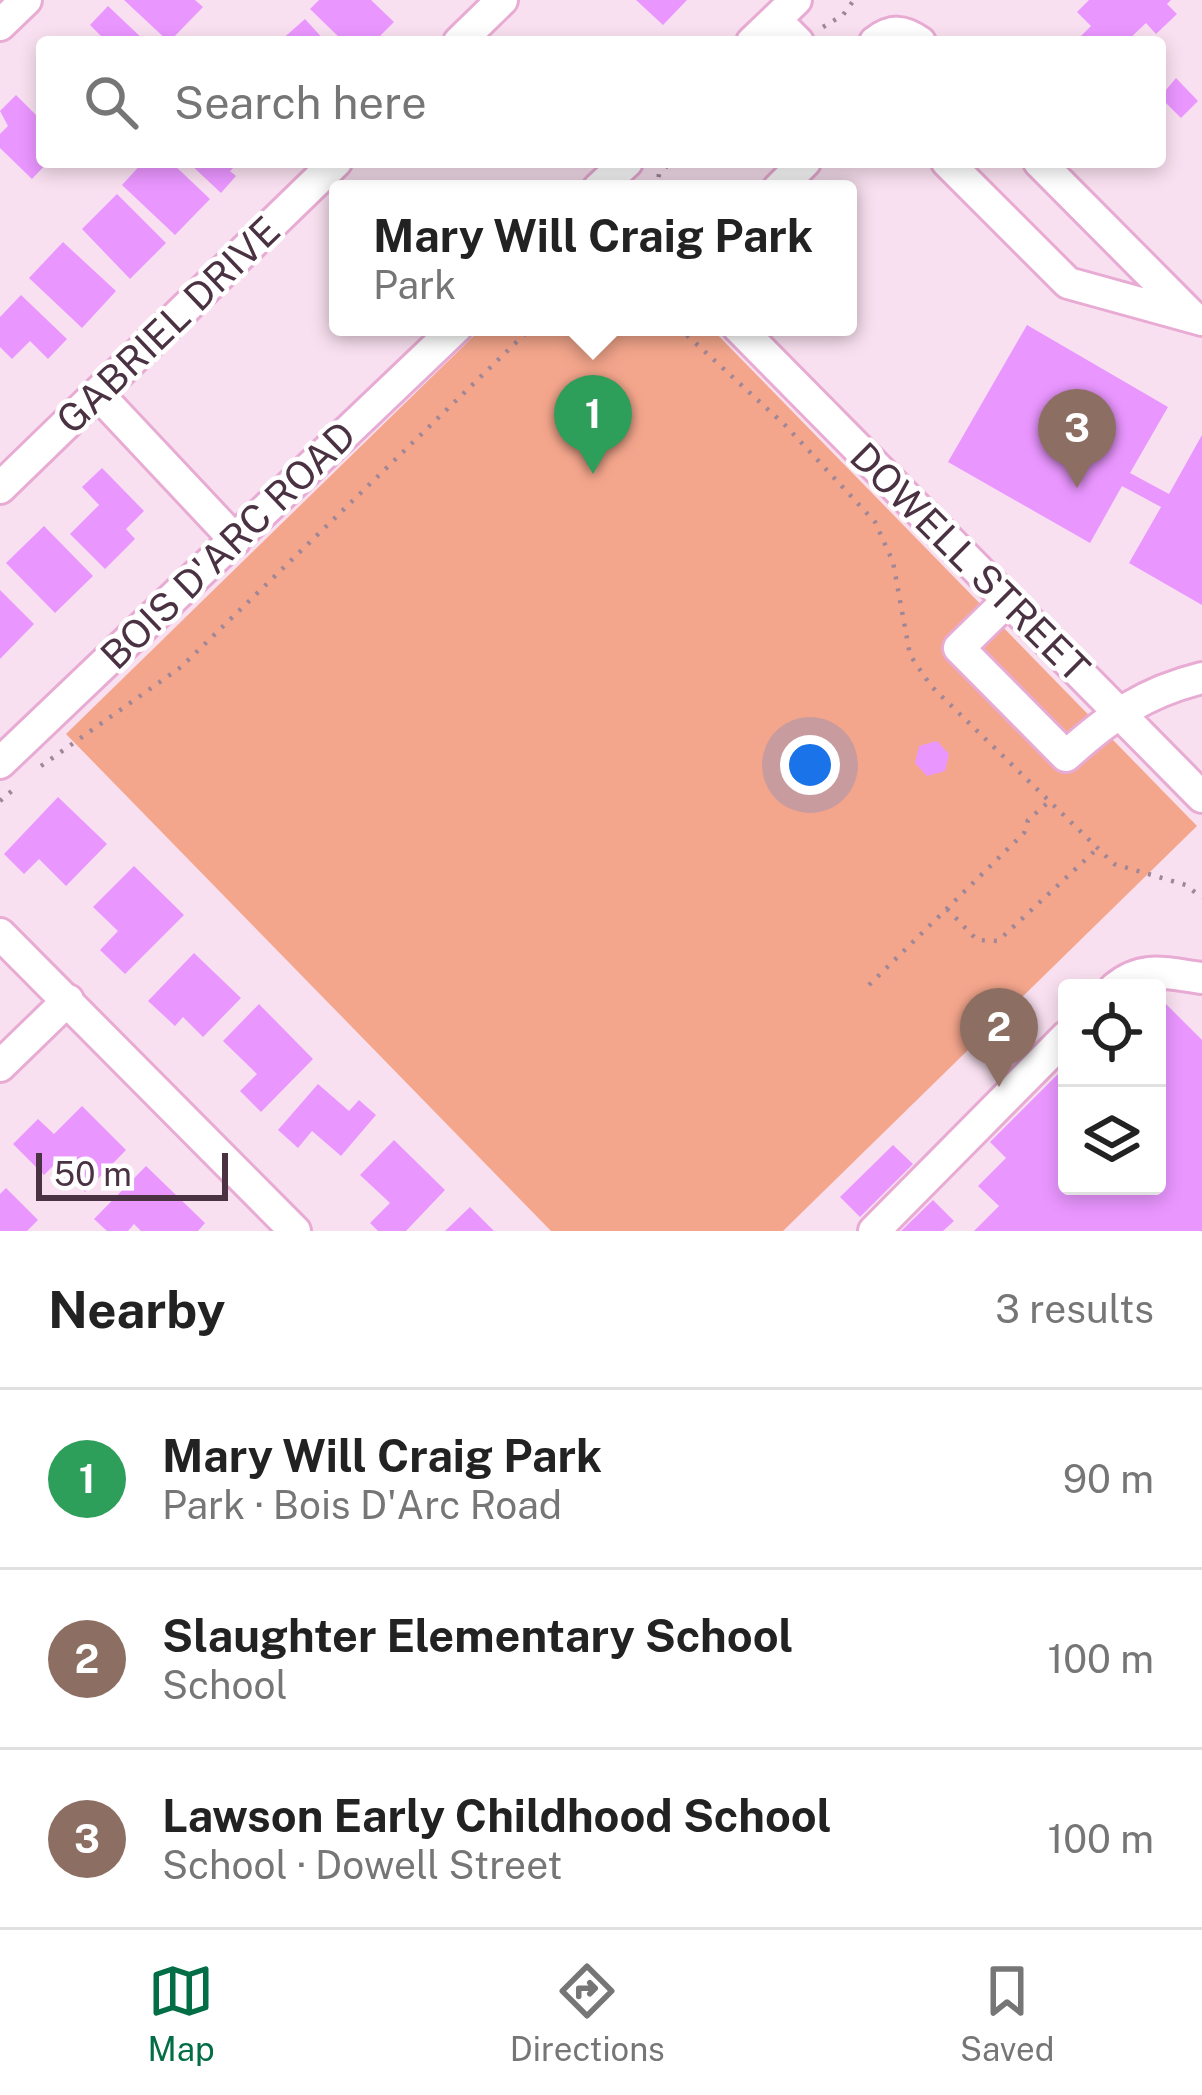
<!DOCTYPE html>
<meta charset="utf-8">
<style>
body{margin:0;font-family:"Public Sans",sans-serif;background:#f2f2f2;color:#222}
.controls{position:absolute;right:36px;bottom:36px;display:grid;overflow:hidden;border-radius:12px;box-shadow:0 6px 18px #0003}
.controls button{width:108px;height:108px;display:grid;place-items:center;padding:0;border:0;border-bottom:3px solid #e0e0e0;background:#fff;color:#222;font:60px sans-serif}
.scale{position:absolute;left:36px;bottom:30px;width:192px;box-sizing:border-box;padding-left:12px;border:6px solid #4b3243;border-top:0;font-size:33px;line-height:42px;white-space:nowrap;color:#4b3243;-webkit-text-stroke:9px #fff;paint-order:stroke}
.you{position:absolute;left:810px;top:765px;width:42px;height:42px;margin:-30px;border:9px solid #fff;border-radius:50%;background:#1a73e8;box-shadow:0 0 0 18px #1a73e833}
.badge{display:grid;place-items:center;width:78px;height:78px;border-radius:50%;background:#036e46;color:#fff;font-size:39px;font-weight:700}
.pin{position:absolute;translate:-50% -99px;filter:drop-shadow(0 3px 6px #0008)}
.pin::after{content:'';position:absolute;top:63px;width:42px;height:36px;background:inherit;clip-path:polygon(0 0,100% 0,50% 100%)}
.popup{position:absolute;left:329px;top:180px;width:528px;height:156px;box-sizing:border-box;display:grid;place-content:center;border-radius:12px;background:#fff;filter:drop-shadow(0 3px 9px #0005);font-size:39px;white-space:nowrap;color:#767676}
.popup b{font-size:45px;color:#222}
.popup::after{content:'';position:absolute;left:50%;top:100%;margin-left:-24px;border:24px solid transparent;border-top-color:#fff}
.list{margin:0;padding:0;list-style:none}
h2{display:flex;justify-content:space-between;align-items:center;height:156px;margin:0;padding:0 48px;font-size:51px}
h2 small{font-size:39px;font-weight:400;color:#767676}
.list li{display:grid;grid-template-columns:78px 1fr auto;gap:36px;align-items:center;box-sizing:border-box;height:180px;padding:0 48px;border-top:3px solid #e0e0e0}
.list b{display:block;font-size:45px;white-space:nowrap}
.list p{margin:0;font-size:39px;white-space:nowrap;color:#767676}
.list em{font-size:39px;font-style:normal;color:#767676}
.icon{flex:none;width:66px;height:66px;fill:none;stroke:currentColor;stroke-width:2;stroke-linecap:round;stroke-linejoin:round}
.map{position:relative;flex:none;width:1202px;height:1231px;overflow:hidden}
.search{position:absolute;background:#fff;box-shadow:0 6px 18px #0003;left:36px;right:36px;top:36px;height:132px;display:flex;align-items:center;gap:30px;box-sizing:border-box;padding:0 42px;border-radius:12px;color:#767676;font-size:45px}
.sheet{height:696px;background:#fff}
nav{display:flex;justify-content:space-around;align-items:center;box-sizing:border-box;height:168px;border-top:3px solid #e0e0e0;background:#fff;font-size:33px;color:#767676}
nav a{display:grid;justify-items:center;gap:6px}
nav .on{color:#036e46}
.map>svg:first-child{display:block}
.green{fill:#f4a68c}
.building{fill:#ea96ff}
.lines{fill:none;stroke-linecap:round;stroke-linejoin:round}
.minor-casing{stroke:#e8abd3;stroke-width:36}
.path{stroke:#a08797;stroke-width:4.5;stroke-dasharray:3 9;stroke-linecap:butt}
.minor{stroke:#fff;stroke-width:30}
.labels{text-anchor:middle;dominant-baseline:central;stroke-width:9;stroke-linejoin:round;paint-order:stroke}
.street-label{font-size:39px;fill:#4b3243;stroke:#fff}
</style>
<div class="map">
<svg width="1202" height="1231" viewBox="0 0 1202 1231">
<rect width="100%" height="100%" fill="#f9e0f0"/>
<path class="green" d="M483,327H710L1197,826L783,1231H551L66,734Z"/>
<path class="building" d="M124,0H195L203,7L169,42Z
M319,0H371L394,22L374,42H344L310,9Z
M636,0H687L663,25Z
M1089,0H1171L1167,4L1177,14L1156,34L1146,23L1126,42H1075L1091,26L1077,12Z
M108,6L146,42H97L102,37L90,25Z
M305,19L326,42H279Z
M1176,78L1198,101L1181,118L1160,97Z
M16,95L42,121V162H48L32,179L0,148V134L8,126L0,111Z
M143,162H171L210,199L175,235L122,185Z
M188,162H239L230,171L236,176L221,193Z
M117,194L166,243L130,279L82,229Z
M63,242L116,291L82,328L29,278Z
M21,295L67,339L48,359L30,341L12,359L0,347V317Z
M1027,325L1168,407L1130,473L1169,494L1202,435V605L1129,563L1161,507L1122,486L1090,543L948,462Z
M102,468L144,511L126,529L135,539L105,569L70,534L99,505L82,487Z
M44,526L93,576L55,613L6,563Z
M0,590L34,624L0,659Z
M937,741L949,754L945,771L927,776L915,763L919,746Z
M58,797L107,844L66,886L39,859L24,874L4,854Z
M134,866L184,915L125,974L100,950L118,931L93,907Z
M194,953L241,998L203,1037L183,1017L175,1026L148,1001Z
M1163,1001L1202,1040V1231H974L999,1206L978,1186L1006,1158L990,1142L1064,1068L1067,1186H1157V1007Z
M259,1004L313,1059L261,1112L240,1091L257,1074L223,1041Z
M318,1084L349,1111L359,1100L376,1115L341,1156L312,1131L298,1148L278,1130Z
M82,1106L126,1150L85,1192L56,1163L44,1175L13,1144L38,1119L54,1134Z
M394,1140L445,1190L406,1231H378L370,1223L390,1203L360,1175Z
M893,1145L913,1164L860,1217L840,1197Z
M146,1166L205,1223L198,1231H141L134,1224L128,1231H107L94,1219Z
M6,1188L38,1220L27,1231H0V1194Z
M933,1200L954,1221L943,1231H901Z
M470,1207L494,1231H445Z"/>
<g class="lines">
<g class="minor-casing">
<path id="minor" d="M776,20L798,42
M0,25L26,0
M459,42L502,0
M752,42L796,0
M875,42C892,29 903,30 920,42
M947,162L1068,283L1202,320
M1039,162L1191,315
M598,189L627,162
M778,189L805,162
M738,327L1202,797
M98,394L235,540
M0,488L336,162
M1008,600L959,648L1066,756C1109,717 1145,692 1202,678
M0,763L457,327
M0,934L295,1231
M1115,988C1144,964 1168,974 1202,978
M0,1066L68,1000
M874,1231L1067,1036"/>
</g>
<path class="path" d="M823,27L843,15L854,0
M657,189L659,174L671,162
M678,327L786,426L875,522L893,562L910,655L931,686L1114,864L1186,885L1202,898
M41,766L181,667L532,327
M0,801L14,789
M947,909L977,940L998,941L1098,848
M869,985L1024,833L1028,820L1051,800"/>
<use href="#minor" class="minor"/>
</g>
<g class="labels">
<g class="street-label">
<text transform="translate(168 325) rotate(-44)">GABRIEL DRIVE</text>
<text transform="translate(228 545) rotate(-44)">BOIS D'ARC ROAD</text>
<text transform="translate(970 562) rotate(45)">DOWELL STREET</text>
</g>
</g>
</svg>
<div class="controls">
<button><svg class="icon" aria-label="locate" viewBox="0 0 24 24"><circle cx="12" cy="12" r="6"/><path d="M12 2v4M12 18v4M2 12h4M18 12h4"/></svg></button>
<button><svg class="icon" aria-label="layers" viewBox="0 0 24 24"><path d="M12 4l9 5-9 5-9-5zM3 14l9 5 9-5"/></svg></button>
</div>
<div class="scale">50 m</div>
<div class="you"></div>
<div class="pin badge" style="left:593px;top:474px;background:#2e9e5b">1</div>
<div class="popup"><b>Mary Will Craig Park</b>Park</div>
<div class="pin badge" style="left:999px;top:1087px;background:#8d6e63">2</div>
<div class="pin badge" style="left:1077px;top:488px;background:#8d6e63">3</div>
<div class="search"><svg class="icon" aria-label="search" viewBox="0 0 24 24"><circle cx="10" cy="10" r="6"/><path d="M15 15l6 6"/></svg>Search here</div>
</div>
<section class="sheet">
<h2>Nearby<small>3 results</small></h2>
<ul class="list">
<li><span class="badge" style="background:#2e9e5b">1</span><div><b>Mary Will Craig Park</b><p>Park · Bois D'Arc Road</p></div><em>90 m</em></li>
<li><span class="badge" style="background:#8d6e63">2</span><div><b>Slaughter Elementary School</b><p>School</p></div><em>100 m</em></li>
<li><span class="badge" style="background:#8d6e63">3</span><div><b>Lawson Early Childhood School</b><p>School · Dowell Street</p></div><em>100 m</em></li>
</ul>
</section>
<nav>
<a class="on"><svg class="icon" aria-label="map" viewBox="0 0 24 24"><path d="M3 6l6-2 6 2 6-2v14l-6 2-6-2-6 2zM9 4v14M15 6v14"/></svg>Map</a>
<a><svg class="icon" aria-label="directions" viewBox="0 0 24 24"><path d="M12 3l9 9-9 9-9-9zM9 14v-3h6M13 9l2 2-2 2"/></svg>Directions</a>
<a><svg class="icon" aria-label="saved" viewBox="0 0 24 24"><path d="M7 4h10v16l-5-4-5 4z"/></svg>Saved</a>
</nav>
